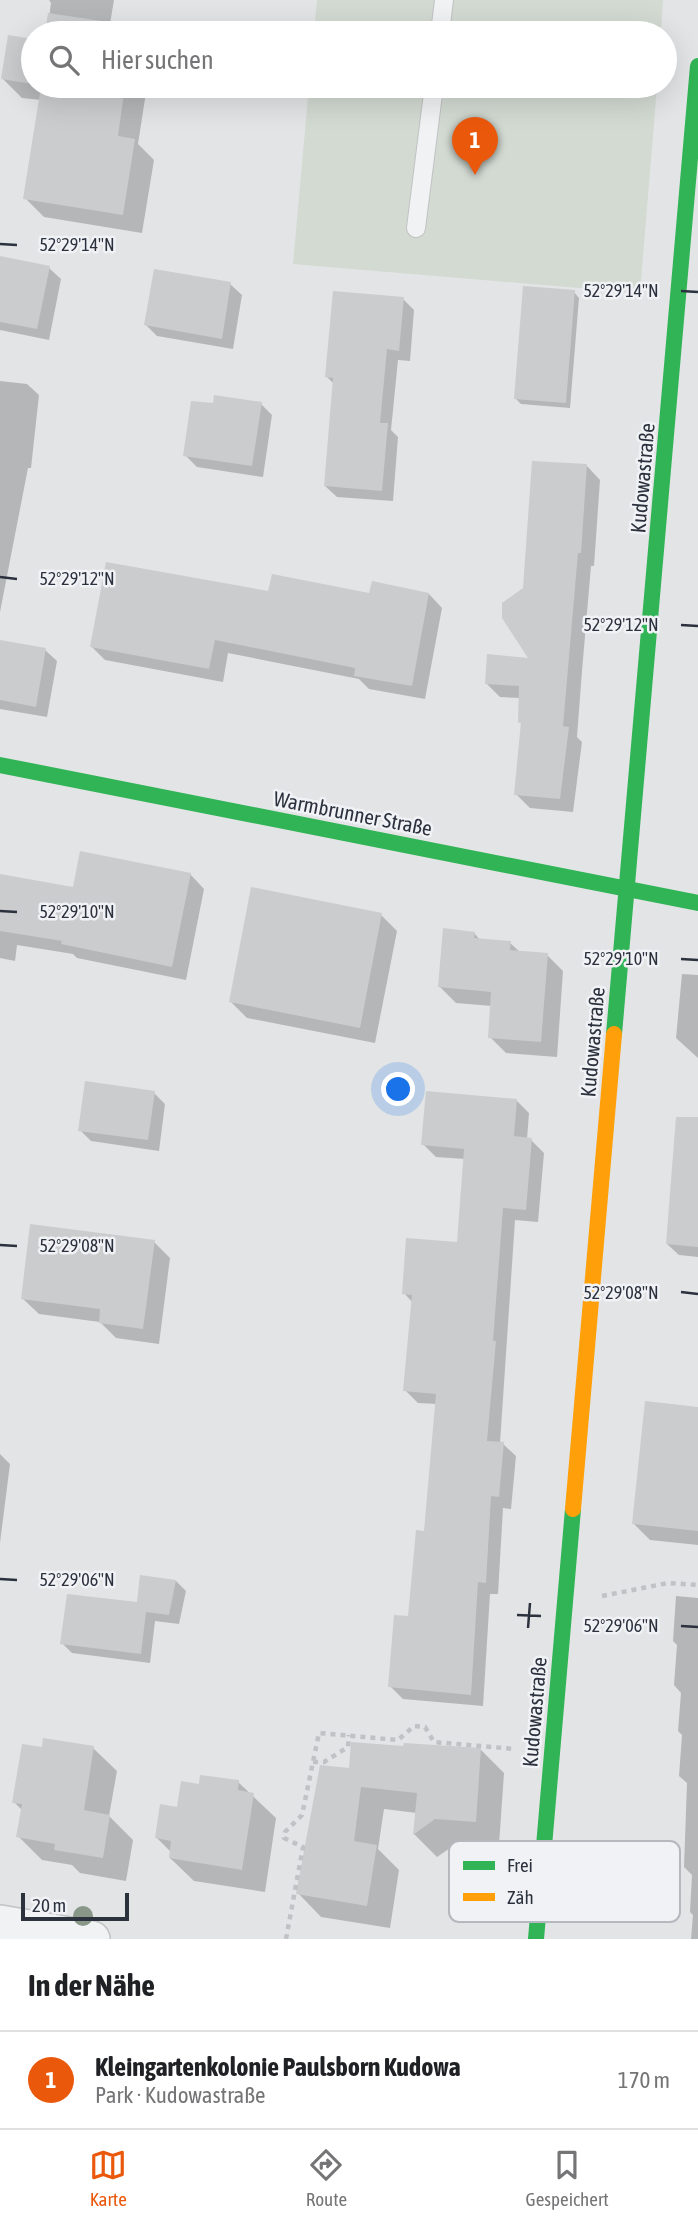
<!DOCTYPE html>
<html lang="de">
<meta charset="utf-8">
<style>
body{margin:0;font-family:"Asap Condensed",sans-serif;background:#f6f6f6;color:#202124}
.scale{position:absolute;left:21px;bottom:18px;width:108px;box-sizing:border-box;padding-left:7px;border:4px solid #2b313d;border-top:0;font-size:19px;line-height:24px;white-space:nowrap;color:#2b313d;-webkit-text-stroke:5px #f0f2f5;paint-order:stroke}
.you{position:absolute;left:399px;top:1090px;width:24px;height:24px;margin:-18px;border:5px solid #fff;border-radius:50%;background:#1a73e8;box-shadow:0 0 0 10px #1a73e833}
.badge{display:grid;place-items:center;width:46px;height:46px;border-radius:50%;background:#ea580c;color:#fff;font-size:23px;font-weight:700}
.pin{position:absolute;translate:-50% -58px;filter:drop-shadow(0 2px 4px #0008)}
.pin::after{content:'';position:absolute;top:37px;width:24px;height:21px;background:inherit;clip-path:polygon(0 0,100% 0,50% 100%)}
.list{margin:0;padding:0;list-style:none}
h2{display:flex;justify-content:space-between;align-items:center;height:91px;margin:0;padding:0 28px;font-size:30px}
h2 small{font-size:23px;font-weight:400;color:#757577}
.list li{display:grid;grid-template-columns:46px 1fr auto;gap:21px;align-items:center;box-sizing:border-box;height:98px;padding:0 28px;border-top:2px solid #e0e0e0}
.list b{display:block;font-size:26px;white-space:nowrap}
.list p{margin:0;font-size:23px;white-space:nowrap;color:#757577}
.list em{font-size:23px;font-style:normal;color:#757577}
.icon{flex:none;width:38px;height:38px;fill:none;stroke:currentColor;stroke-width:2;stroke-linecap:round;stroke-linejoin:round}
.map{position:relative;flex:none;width:698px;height:1939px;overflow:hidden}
.search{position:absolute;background:#fff;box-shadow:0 7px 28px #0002;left:21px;right:21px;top:21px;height:77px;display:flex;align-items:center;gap:18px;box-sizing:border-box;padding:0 24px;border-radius:38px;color:#757577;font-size:26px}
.sheet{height:189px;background:#fff}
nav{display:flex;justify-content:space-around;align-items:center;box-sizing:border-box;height:98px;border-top:2px solid #e0e0e0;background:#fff;font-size:19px;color:#757577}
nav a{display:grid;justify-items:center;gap:4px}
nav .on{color:#ea580c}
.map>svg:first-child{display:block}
.garden{fill:#d2dad2}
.shadow{fill:#0003}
.building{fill:#caccce}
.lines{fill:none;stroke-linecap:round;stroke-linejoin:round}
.lane-casing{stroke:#c0c2c4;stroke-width:20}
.street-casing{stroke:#c0c2c4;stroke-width:38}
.path{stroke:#c1c2c6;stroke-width:4.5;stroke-dasharray:5 5;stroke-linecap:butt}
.lane{stroke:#f1f2f3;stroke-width:18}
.street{stroke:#f1f2f3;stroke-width:35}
.fast{stroke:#30b455;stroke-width:16}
.slow{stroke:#ff9f0a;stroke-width:16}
.tree{fill:#889787}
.ticks{fill:none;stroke:#2b313d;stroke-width:2.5}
.labels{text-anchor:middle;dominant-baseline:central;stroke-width:5;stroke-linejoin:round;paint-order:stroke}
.street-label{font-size:21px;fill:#2b313d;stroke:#f0f2f5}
.key{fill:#f0f2f5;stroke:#b5b8be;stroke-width:2}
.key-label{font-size:19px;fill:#2b313d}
.ticks-label{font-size:18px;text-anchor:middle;fill:#2b313d;stroke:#f0f2f5;stroke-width:5;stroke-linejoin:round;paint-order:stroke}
</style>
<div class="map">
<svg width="698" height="1939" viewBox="0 0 698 1939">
<rect width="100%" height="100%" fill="#e2e4e6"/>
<path class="garden" d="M317,0H663L661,33H314Z
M309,86H657L640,293L293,264Z"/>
<path class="shadow" d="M49,0H114L110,24L134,28L139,33H47L51,3Z
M9,37L33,41V86H147L138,144L154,160L142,233L44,217L25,198L41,100L22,98L3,79Z
M0,258L49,268L61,279L49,340L0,330Z
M230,284L242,295L233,349L157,336L146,325Z
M574,292L579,298L570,408L521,404L516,399Z
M403,299L414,310L410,361L398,360L391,430L398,437L393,501L337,497L325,486L334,384L326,376Z
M0,381L27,384L39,395L31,468H28L0,612Z
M261,404L272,415L263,477L197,467L185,455Z
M587,466L600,480L594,566H591L582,671L577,737L582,742L573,812L530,808L516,794L522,724L520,722V698L500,697L486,683L531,660L525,589Z
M270,593L429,594L442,608L425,699L369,689L359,679L228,653L223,682L105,660L92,647Z
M0,642L45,650L57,661L47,717L0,709Z
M190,874L204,889L186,980L77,958L73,954L17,945L15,961L0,958V875L74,889Z
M381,915L397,931L375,1043L247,1018L231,1002Z
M474,933L481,941L510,943L520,952L547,955L563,971L557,1057L506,1053L490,1037L492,1006L456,1003L440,987Z
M682,974L698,975V1058L676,1038Z
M154,1093L165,1104L159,1151L91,1141L80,1130Z
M516,1100L529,1113L527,1139L531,1140L544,1153L538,1222L515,1220L500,1443L503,1444L516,1456L511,1509L503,1508L498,1594H490L483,1706L403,1699L390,1686L409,1618L426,1533L437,1404L418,1403L405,1390L413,1303L404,1293L458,1244L465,1159L436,1157L423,1144Z
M698,1170V1257L679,1255L667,1244Z
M154,1242L170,1258L159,1344L116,1338L100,1322L39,1314L22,1298Z
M698,1409V1545L650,1540L634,1524Z
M0,1454L10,1464L0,1543Z
M176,1581L186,1591L179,1624L155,1621L150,1663L72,1653L62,1643L138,1604Z
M676,1596L698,1598V1939H691L693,1915L690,1912L692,1875L684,1867L687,1783L679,1776L682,1735L678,1731L681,1693L674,1685L677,1645L673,1641Z
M405,1747L481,1750L504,1773L499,1845L459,1842L437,1857L414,1834L417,1813L384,1809L378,1849L399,1870L390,1928L321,1917L298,1893L350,1770Z
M93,1748L117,1771L109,1816L133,1840L126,1881L80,1873L72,1865L42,1860L18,1836L23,1811L14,1802L43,1749Z
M238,1782L276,1818L265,1892L194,1881L170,1858L171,1852L156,1837L200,1786Z"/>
<path class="building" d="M48,13L135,26L133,33H45Z
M8,35L33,39V84L1,79Z
M41,86H125L118,136L135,139L123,215L23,199Z
M0,256L50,266L37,329L0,322Z
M154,269L231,282L222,339L144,325Z
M523,286L575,290L566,403L514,399Z
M333,291L404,297L399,351L387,349L380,423H388L382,491L324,486L333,378L325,377Z
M214,395L262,402L252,466L183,456L191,401L213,403Z
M532,461L587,464L581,553H578L569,657L563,726L569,727L560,799L514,795L521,722L518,723L519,686L485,684L487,654L528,658L502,618V603L523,588Z
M106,562L268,591L272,574L369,593L372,581L429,593L412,686L354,676L355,668L215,640L209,669L90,647Z
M0,640L46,648L36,707L0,700Z
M80,851L191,873L172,967L61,944L62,941L0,931V874L73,887Z
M251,887L382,913L360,1028L229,1002Z
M443,928L475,932L474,938L511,941L510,950L548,953L541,1042L488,1038L491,992L438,987Z
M85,1081L155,1091L148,1140L78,1131Z
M426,1091L517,1099L514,1136L532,1138L526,1210L503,1208L493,1341H496L487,1441L504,1442L499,1497L491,1496L486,1583L478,1582L471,1695L388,1687L394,1615L408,1616L416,1530L424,1531L436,1394L403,1391L412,1295L402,1294L406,1238L457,1242L464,1149L421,1145Z
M676,1117H698V1247L666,1244Z
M30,1224L155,1240L143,1329L99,1323L100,1309L21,1299Z
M645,1401L698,1407V1531L632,1524Z
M140,1575L176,1580L169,1615L146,1612L141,1654L60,1644L67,1594L137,1602Z
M43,1738L94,1746L84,1810L110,1815L103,1858L54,1850L55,1844L16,1837L22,1804L12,1803L22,1744L42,1747Z
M351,1742L403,1746L404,1743L481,1748L476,1822L435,1819L413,1835L417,1793L361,1787L354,1841L377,1845L367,1906L296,1894L320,1765L349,1768Z
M200,1775L239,1780L238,1790L254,1793L242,1870L169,1858L171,1841L155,1838L160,1804L177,1807L181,1781L199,1784Z"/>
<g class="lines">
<g class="lane-casing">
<path id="lane" d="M440,33L444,0
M416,228L434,86"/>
</g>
<g class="street-casing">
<path id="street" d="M0,1923L92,1939"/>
</g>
<path class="path" d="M602,1596L668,1583L698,1585
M313,1762H324L348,1747L349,1735
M286,1939L303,1847L284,1838L285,1832L302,1815L319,1733L398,1740L414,1726L425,1727L434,1742L515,1749"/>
<use href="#lane" class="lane"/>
<use href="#street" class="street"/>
<path class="fast" d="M0,765L698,903
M614,1034L698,66
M536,1939L573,1509"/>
<path class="slow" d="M573,1509L614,1034"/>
</g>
<circle class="tree" cx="83" cy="1916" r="10"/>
<path class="ticks" d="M0,244L17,245M681,291L698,292M0,577L17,579M681,625L698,626M0,911L17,912M681,959L698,960M0,1245L17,1246M681,1292L698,1294M0,1579L17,1580M517,1615L541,1616M681,1626L698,1627M528,1628L530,1603"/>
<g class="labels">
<g class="street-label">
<text transform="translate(642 478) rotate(-85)">Kudowastraße</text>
<text transform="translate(353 813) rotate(11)">Warmbrunner Straße</text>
<text transform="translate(592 1042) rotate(-85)">Kudowastraße</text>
<text transform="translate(534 1712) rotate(-85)">Kudowastraße</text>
</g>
</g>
<rect x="449" y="1841" width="231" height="81" rx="10" class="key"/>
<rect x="463" y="1861" width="32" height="9" fill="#30b455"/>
<rect x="463" y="1893" width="32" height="8" fill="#ff9f0a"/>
<g class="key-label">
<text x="507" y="1872">Frei</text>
<text x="507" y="1904">Zäh</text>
</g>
<g class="ticks-label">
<text x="77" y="251">52°29'14"N</text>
<text x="621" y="297">52°29'14"N</text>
<text x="77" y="585">52°29'12"N</text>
<text x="621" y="631">52°29'12"N</text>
<text x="77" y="918">52°29'10"N</text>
<text x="621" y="965">52°29'10"N</text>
<text x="77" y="1252">52°29'08"N</text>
<text x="621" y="1299">52°29'08"N</text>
<text x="77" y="1586">52°29'06"N</text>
<text x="621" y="1632">52°29'06"N</text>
</g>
</svg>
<div class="scale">20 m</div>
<div class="you"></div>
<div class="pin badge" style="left:475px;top:175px">1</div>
<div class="search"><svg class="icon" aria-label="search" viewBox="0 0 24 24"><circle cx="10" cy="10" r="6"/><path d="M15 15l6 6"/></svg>Hier suchen</div>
</div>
<section class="sheet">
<h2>In der Nähe<small></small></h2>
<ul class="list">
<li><span class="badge">1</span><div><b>Kleingartenkolonie Paulsborn Kudowa</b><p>Park · Kudowastraße</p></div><em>170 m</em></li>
</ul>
</section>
<nav>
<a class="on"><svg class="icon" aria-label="map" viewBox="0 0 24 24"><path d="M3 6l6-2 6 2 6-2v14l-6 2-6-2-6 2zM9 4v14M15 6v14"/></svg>Karte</a>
<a><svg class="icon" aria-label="directions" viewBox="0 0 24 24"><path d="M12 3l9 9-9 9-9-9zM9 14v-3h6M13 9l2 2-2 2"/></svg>Route</a>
<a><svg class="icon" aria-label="saved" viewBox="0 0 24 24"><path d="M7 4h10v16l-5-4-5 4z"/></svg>Gespeichert</a>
</nav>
